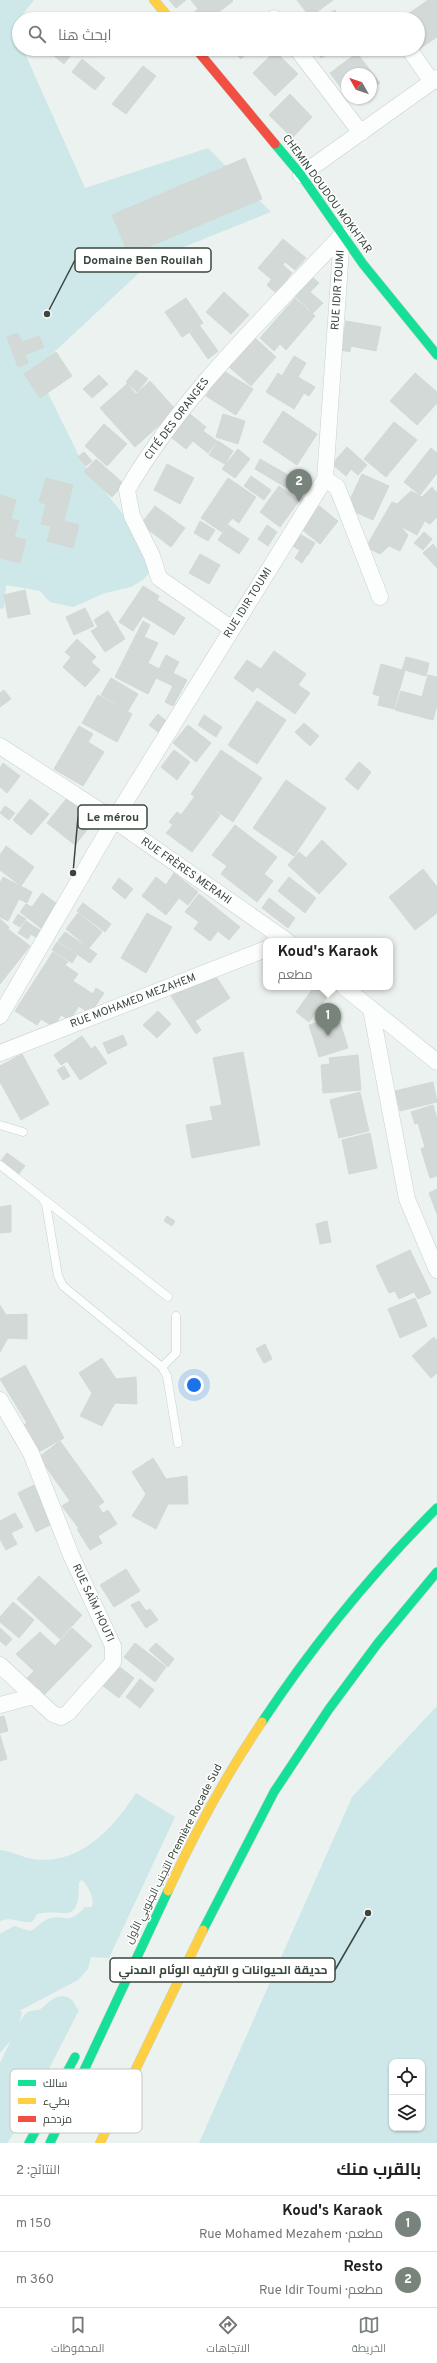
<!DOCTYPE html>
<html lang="ar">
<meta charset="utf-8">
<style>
body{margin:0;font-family:Overpass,Cairo,sans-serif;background:#f6f6f6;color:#222;direction:rtl}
.controls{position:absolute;right:12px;bottom:12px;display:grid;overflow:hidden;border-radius:8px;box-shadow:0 1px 3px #0004}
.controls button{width:36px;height:36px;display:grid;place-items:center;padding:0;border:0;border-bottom:1px solid #e0e0e0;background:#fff;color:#222;font:20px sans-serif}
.compass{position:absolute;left:341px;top:68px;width:36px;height:36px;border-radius:50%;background:#fff;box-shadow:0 1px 3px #0004;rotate:310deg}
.you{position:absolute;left:194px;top:1385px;width:14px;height:14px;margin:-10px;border:3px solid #fff;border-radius:50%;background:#1a73e8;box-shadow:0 0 0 6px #1a73e833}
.badge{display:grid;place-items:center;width:26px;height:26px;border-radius:50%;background:#78837b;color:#fff;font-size:13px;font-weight:700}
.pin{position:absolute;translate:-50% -33px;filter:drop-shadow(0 1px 2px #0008)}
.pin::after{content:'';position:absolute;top:21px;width:14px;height:12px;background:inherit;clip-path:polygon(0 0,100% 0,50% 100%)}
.popup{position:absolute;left:263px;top:938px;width:130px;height:52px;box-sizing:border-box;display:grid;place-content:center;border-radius:8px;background:#fff;filter:drop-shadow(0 1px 3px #0005);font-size:13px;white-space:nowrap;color:#767676}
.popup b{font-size:15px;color:#222}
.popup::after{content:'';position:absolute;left:50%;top:100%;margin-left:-8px;border:8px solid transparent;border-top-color:#fff}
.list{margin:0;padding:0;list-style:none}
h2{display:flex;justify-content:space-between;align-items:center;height:52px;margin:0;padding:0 16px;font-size:17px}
h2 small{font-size:13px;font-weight:400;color:#767676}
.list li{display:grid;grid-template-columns:26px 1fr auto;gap:12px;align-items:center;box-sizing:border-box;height:56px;padding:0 16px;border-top:1px solid #e0e0e0}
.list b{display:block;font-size:15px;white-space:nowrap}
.list p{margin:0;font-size:13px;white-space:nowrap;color:#767676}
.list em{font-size:13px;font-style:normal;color:#767676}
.icon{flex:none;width:22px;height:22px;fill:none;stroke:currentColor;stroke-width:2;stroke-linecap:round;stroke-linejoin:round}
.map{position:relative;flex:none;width:437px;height:2143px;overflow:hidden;direction:ltr}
.search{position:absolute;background:#fff;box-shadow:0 1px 3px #0004;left:12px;right:12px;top:12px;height:44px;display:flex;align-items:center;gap:10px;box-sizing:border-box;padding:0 14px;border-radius:22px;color:#767676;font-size:15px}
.sheet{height:164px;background:#fff}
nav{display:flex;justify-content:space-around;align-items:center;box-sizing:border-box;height:56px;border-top:1px solid #e0e0e0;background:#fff;font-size:11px;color:#767676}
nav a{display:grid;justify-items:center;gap:2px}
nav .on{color:#78837b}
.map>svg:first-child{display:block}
.green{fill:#cee7e9;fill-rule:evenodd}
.building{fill:#d3d9d6;stroke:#d2dad5}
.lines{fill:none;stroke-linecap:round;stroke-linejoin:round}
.lane-casing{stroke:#cad0cc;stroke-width:9}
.street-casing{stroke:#cad0cc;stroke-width:17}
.fast-casing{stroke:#c6d3cc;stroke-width:10}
.slow-casing{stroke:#c6d3cc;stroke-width:10}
.jam-casing{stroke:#c6d3cc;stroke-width:10}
.lane{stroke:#fcfdfd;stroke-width:8}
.street{stroke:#fcfdfd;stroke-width:16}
.fast{stroke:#16e098;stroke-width:9}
.slow{stroke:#ffcf43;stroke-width:9}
.jam{stroke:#f24e42;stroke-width:9}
.labels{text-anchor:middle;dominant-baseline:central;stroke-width:3;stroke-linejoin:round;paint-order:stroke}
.street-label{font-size:11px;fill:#39473d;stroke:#fff}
.key{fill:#fff;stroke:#c4c8c5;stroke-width:1}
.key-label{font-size:11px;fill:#39473d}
.leader{fill:none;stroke:#39473d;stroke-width:1.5}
.callout-dot{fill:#39473d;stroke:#fff;stroke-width:1.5}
.callout{fill:#fff;stroke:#39473d;stroke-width:1.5}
.callout-label{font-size:12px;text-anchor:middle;font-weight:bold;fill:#39473d}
</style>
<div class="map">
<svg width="437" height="2143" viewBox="0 0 437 2143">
<rect width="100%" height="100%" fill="#ecf2ef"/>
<path class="green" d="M0,0H34L13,27L19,40V49H23L85,188L208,148L271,212L154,259L36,369L82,462L122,513L140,539L150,572L143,580L131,587L105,593L73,607L50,602L40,591L6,585L4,608L0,609Z
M437,1706V2143H199L352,1797ZM392,2062H422V2128H392Z
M136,1793L175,1817L109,1958L91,1957L88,1969L78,1980L19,2011L22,2012L19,2023C25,2013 27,2010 39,2010C49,2003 59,1989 72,2000C75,2003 75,2007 79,2010L23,2120L7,2143H0V2063L11,2040L0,2053V1934L14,1926L30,1931C38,1928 40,1922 48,1919C65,1913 67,1927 85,1907H92C95,1899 88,1885 82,1880L79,1882C79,1928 65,1907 37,1914L32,1922C20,1923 12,1916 0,1921V1850C12,1851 21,1857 33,1859C79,1866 114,1828 136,1793Z"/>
<path class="building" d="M169,0H186L176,8Z
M191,0H232L233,1L210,19H191L189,16L198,9Z
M297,0H333L310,17Z
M428,0H437V37L416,51L418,19H401Z
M335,10L340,19H320Z
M50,49H71L74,51L64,64L48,51Z
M245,49L248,52L241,59L232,50Z
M315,49H336L321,58Z
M275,51L298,74L275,96L253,73Z
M357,53L380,83L371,89V74H347V96L330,73Z
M82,59L105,78L95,90L72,72Z
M143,66L156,76L126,114L112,104Z
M290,94L312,117L292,138L269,115Z
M245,158L262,199L129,255L112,215Z
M283,239L306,258L295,270L285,262L271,279L258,268Z
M283,265L292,273L276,293L267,285Z
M311,276L319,283L310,292L323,303L313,313L294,295Z
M224,292L249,315L231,334L206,312Z
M186,298L203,323L182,337L165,312Z
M295,298L315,316L286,350L280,344L274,351L260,338Z
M346,321L381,327L376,351L351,346L350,352L341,350Z
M200,326L218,351L208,359L190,333Z
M18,333L22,342L39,336L44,347L25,355L28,363L18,367L7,337Z
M254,337L276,357L251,386L228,366Z
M56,352L72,376L40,398L24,374Z
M294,356L306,363L298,377L315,387L309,396L304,393L294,409L266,392L278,373L282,376Z
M136,370L148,379L137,392L126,382Z
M222,370L253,389L236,415L206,396Z
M415,373L437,392V403L417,425L390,401Z
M99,375L108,384L92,398L83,389Z
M150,381L176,410L135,447L100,408L127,384L136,394Z
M185,410L206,427L203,431L217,441L208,453L193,441L186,449L167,434Z
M283,411L317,434L297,465L263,442Z
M223,414L245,421L238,444L216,437Z
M394,422L417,440L386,477L364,459Z
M104,424L127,444L107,466L85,446Z
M218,441L233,451L225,464L209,455Z
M347,447L367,465L358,475L351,469L346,476L332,464Z
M431,448L437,453V473L420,495L404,482Z
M238,449L250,459L235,478L222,469Z
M84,452L92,461L86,466L78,457Z
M96,459L124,484L112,497L84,472Z
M260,459L293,478L287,488L255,469Z
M167,464L194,478L180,504L154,490Z
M362,474L389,486L373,520L346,508Z
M251,476L271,490L264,500L244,486Z
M46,478L73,485L64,521L79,525L73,548L47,541L51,526L41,524L46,504L39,502Z
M228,478L256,497L239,523L232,518L222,532L201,518Z
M279,486L299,501L280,527L260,512Z
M432,487L437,493V517L430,524L421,519L424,522L417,535L400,526L408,535L400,551L389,546L380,554L366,547L392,502L397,504L411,491L422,497Z
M0,495L16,500L11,519L19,521L14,537L26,540L20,563L0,558Z
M318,505L338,521L320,544L300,528Z
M155,506L185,528L171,547L141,524Z
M200,521L215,530L208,541L194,533Z
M228,525L249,539L239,554L218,540Z
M267,525L277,532L268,546L258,539Z
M424,532L432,539L423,550L414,543Z
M298,533L315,543L308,555L291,545Z
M433,544L437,549V568L423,553Z
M300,550L307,555L302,563L295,558Z
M200,554L220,565L209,584L189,573Z
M143,586L159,596L157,600L185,618L174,635L143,616L133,631L119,622Z
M25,590L30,614L8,618L4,595Z
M85,608L94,626L74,635L66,617Z
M108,611L125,639L105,652L91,631L98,627L94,620Z
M143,621L150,625L144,637L158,643L148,663L159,669L166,655L179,662L173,673L187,680L173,706L165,702L173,686L156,678L148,694L115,677Z
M77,639L96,657L91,662L100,670L85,687L63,667L71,657L65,652Z
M274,651L306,674L298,685L310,693L295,714L257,687L253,692L234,678L247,660L261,669Z
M406,657L429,663L426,676L405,670L394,709L378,705L380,696L373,694L381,664L402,670Z
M428,675L437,677V705L433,720L395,710L401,691L422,697Z
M111,678L138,694L128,711L101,695Z
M4,690L11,699L0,707V693Z
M98,695L132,714L117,742L82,723Z
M257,701L286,720L257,764L228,745Z
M158,714L166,721L158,732L149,725Z
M204,715L222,727L216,737L198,725Z
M304,723L319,736L310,746L295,732Z
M188,725L211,743L196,762L173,743Z
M79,726L93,734L88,742L104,752L83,786L54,769Z
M174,750L190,762L177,780L161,767Z
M221,750L262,778L233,822L191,794Z
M359,762L371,772L358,790L345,779Z
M3,763L20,776L7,793L0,787V768Z
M286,780L326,808L294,856L253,828Z
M195,796L220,815L192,852L166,833L173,825L169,822L177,812L181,815Z
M67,798L95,820L75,845L47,823Z
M30,799L49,814L31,835L13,820Z
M5,806L15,813L9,820L0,813Z
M235,825L277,857L264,874L273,881L257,902L221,874L227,866L212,855Z
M322,840L347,864L319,894L288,865L299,852L306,858Z
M6,846L34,867L21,886L0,870V855Z
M423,869L437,887V913L415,930L389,897Z
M174,873L198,892L188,905L179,898L166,915L142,896L156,877L166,885Z
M3,877L32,892L27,903L19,899L8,921L0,917V883Z
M289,877L316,898L305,913L278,891Z
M119,878L133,889L125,899L112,888Z
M42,893L60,906L42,929L20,912L26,904L32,907Z
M199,894L240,927L229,940L218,931L210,941L194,929L199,922L185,912Z
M269,898L295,918L288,928L262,908Z
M83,903L111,924L105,932L77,911Z
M78,913L102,932L89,948L66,929Z
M147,913L172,927L146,973L121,958Z
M18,914L26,919L20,927L13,923Z
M0,919L9,927L2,937L0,935Z
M26,921L41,931L37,938L31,934L28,939L18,933Z
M8,929L30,946L0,984V937Z
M65,932L97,954L90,963L58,941Z
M57,942L77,955L72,963L52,950Z
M53,952L68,962L65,965L78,974L73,981L93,994L96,988L104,993L90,1014L79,1006L70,1020L61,1015L54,1027L41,1019L37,1025L15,1011Z
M211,969L230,998L195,1021L201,1030L196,1034L171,996Z
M314,987L328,996L309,1022L296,1012Z
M158,1011L171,1024L157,1038L143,1025Z
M338,1016L348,1048L319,1057L309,1025Z
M123,1035L127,1045L108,1054L103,1043Z
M82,1036L91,1049L95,1046L107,1063L80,1080L67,1061L61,1065L54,1055Z
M243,1052L260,1145L192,1158L186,1125L213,1120L210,1107L222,1105L213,1058Z
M22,1054L49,1104L21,1120L0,1082V1066Z
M358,1055L361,1090L323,1093L321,1065L330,1064L329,1058Z
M64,1066L70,1076L63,1080L57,1070Z
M433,1082L437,1102L400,1111L395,1091Z
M360,1092L369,1131L339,1138L330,1100Z
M433,1105L437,1119V1176L430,1178L421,1149L425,1147L418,1123L415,1124L411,1112Z
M370,1133L377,1168L349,1174L342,1140Z
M7,1153L25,1166L17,1176L0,1162Z
M437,1189V1214L429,1193Z
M11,1205V1232L0,1233V1207Z
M167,1216L175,1221L172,1226L164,1221Z
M327,1221L331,1242L320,1244L316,1224Z
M410,1250L431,1293L418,1299L414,1292L399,1299L395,1291L389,1293L376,1266Z
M415,1298L427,1326L400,1338L388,1309Z
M0,1305L6,1315L27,1314V1339L8,1338L0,1352Z
M434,1337L437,1341V1373L431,1378L412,1356Z
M265,1344L272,1359L264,1363L256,1349Z
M102,1358L116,1379L136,1377L137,1404L115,1403L102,1426L80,1416L92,1393L79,1373Z
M25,1365L64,1438L37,1453L22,1426L27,1423L0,1379Z
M60,1441L104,1502L98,1506L103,1513L80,1530L62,1506L70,1501L39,1457Z
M153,1458L166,1479L187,1476L188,1504H168L156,1529L132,1516L146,1494L132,1472Z
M40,1482L58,1521L36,1532L18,1493Z
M108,1510L117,1524L98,1536L102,1543L90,1550L77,1529Z
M15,1513L23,1527L11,1533L17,1544L6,1550L0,1539V1521Z
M126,1569L140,1591L114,1607L100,1585Z
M39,1576L82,1615L60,1639L17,1599Z
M139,1601L146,1611L150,1609L158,1620L146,1628L131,1605Z
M13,1602L34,1620L19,1638L0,1622V1617Z
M0,1628L12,1639L6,1646L0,1641Z
M72,1628L92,1646L43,1696L26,1679L34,1671L16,1654L40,1632L55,1646Z
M135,1643L166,1667L155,1682L124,1657Z
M156,1643L174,1659L168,1667L149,1650Z
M113,1662L134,1678L119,1698L98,1682Z
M140,1679L154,1690L140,1708L126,1697Z
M4,1716L8,1731L0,1733V1717Z
M0,1735L7,1759L0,1761Z"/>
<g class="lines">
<g class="lane-casing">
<path id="lane" d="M0,1125L23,1132
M0,1165L41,1197L46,1204L58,1276L63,1286L162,1367L167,1376L178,1443
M45,1200L168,1297
M162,1367L176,1353V1316"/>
</g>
<g class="street-casing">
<path id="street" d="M274,18V19
M297,49L361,133
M409,49L432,82
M301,175L437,78
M325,479L337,487L341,497L380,597
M232,629L159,578L152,556L132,516L127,490C183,394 266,316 342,235
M0,746L114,820L287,941
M344,987L437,1062
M371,1009L407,1199L437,1270
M0,1016L114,820L325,479L342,235
M0,1053L266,949
M0,1400L31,1453L71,1555L113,1646V1662L68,1713L61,1717L53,1714L0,1665
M0,1705L34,1696"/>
</g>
<g class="fast-casing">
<path id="fast" d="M275,144L301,175L363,264L437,355
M262,1722C313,1645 372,1573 437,1508
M203,1930L274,1792L329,1709L378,1643L437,1572
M29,2143L75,2057
M50,2143L168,1891"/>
</g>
<g class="slow-casing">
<path id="slow" d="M154,0L170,19
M168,1891C195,1832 226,1775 262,1722
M100,2143L203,1930"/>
</g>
<g class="jam-casing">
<path id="jam" d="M196,49L275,144"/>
</g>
<use href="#lane" class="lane"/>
<use href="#street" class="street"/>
<use href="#fast" class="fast"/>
<use href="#slow" class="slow"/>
<use href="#jam" class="jam"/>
</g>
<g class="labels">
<g class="street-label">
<text transform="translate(327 194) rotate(54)">CHEMIN DOUDOU MOKHTAR</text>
<text transform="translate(338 290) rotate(-86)">RUE IDIR TOUMI</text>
<text transform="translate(177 419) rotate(-53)">CITÉ DES ORANGES</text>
<text transform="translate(248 603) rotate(-58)">RUE IDIR TOUMI</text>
<text transform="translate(186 871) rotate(35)">RUE FRÈRES MERAHI</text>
<text transform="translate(133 1001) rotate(-21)">RUE MOHAMED MEZAHEM</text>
<text transform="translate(93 1603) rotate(65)">RUE SAÏM HOUTI</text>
<text transform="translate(174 1854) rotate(-63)">التجنب الجنوبي الأول Première Rocade Sud</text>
</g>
</g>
<rect x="10" y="2069" width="132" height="64" rx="6" class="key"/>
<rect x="18" y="2080" width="18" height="6" fill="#16e098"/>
<rect x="18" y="2098" width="18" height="6" fill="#ffcf43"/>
<rect x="18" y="2116" width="18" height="6" fill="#f24e42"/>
<g class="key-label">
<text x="43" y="2087">سالك</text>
<text x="43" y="2105">بطيء</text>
<text x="43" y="2123">مزدحم</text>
</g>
<path class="leader" d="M47 314L75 260M73 873L78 817M368 1913L335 1970"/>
<g class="callout-dot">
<circle cx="47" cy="314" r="4"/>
<circle cx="73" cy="873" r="4"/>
<circle cx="368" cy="1913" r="4"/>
</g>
<g class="callout">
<rect x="75" y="248" width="136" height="24" rx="4"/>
<rect x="78" y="805" width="69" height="24" rx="4"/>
<rect x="110" y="1958" width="225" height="24" rx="4"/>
</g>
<g class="callout-label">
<text x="143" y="264">Domaine Ben Rouilah</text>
<text x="113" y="821">Le mérou</text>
<text x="223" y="1974">حديقة الحيوانات و الترفيه الوئام المدني</text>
</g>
</svg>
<div class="controls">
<button><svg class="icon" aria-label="locate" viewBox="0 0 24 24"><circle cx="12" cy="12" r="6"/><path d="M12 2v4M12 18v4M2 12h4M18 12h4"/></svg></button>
<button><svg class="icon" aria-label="layers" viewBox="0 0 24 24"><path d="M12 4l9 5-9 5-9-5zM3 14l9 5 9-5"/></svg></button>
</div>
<svg class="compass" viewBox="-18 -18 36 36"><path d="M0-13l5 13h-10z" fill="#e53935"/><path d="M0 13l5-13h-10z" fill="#767676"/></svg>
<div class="you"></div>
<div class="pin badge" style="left:328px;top:1036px">1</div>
<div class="popup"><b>Koud's Karaok</b>مطعم</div>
<div class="pin badge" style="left:299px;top:502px">2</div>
<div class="search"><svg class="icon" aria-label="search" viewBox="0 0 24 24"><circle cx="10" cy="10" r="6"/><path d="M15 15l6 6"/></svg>ابحث هنا</div>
</div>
<section class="sheet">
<h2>بالقرب منك<small>النتائج: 2</small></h2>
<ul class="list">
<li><span class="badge">1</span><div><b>Koud's Karaok</b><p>مطعم · Rue Mohamed Mezahem</p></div><em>150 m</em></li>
<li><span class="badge">2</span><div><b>Resto</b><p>مطعم · Rue Idir Toumi</p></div><em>360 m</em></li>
</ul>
</section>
<nav>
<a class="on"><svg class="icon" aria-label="map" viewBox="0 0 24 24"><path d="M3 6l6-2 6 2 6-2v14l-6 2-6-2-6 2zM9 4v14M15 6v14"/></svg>الخريطة</a>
<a><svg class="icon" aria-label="directions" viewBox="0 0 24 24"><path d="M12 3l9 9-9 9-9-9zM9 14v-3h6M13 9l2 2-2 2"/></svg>الاتجاهات</a>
<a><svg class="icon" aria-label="saved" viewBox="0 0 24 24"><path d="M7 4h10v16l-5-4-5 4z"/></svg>المحفوظات</a>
</nav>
